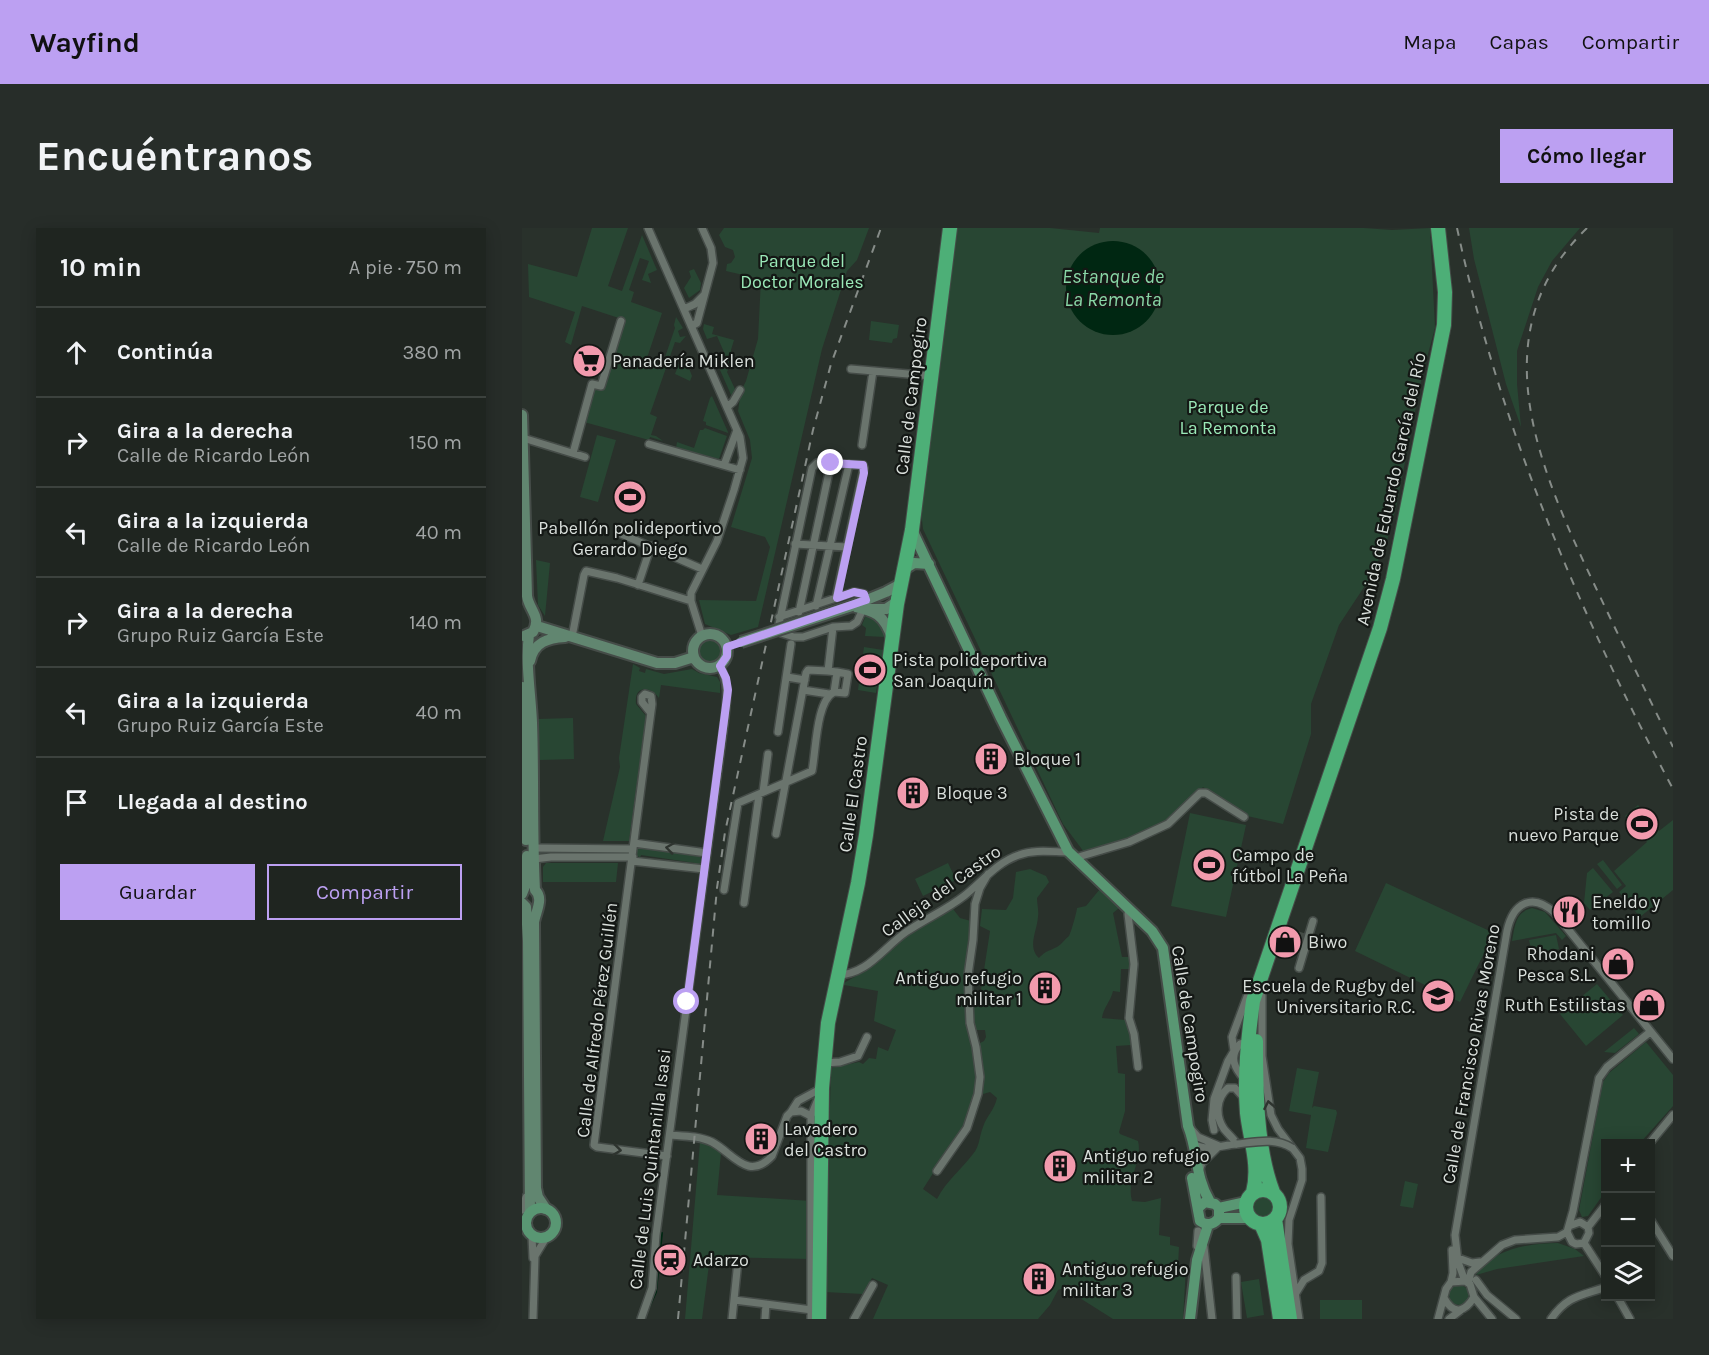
<!DOCTYPE html>
<html lang="es">
<meta charset="utf-8">
<style>
body{margin:0;font-family:Karla,sans-serif;background:#272d29;color:#f1f3f6}
.controls{position:absolute;right:18px;bottom:18px;display:grid;overflow:hidden;border-radius:0px;box-shadow:0 3px 15px #0003}
.controls button{width:54px;height:54px;display:grid;place-items:center;padding:0;border:0;border-bottom:2px solid #3c423e;background:#1f2520;color:#f1f3f6;font:30px sans-serif}
.stop{position:absolute;width:18px;height:18px;margin:-14px;border:4px solid #bca0f2;border-radius:50%;background:#fff}
.stop.end{background:#bca0f2;border-color:#fff;box-shadow:0 2px 6px #0008}
.list{margin:0;padding:0;list-style:none}
h2{display:flex;justify-content:space-between;align-items:center;height:78px;margin:0;padding:0 24px;font-size:26px}
h2 small{font-size:20px;font-weight:400;color:#a1a5a5}
.list li{display:grid;grid-template-columns:39px 1fr auto;gap:18px;align-items:center;box-sizing:border-box;height:90px;padding:0 24px;border-top:2px solid #3c423e}
.list b{display:block;font-size:22px;white-space:nowrap}
.list p{margin:0;font-size:20px;white-space:nowrap;color:#a1a5a5}
.list em{font-size:20px;font-style:normal;color:#a1a5a5}
.actions{display:flex;gap:12px;padding:18px 24px}
.actions a{flex:1;padding:14px 0;border:2px solid #bca0f2;border-radius:0px;text-align:center;font-size:21px;color:#bca0f2}
.actions .main{background:#bca0f2;color:#111}
.icon{flex:none;width:33px;height:33px;fill:none;stroke:currentColor;stroke-width:2;stroke-linecap:round;stroke-linejoin:round}
.map{position:relative;flex:none;width:1151px;height:1091px;overflow:hidden;border-radius:0px}
header{display:flex;align-items:center;gap:36px;box-sizing:border-box;height:84px;padding:0 30px;background:#bca0f2;color:#111}
header strong{font-size:28px}
nav{display:flex;gap:33px;margin-inline-start:auto;font-size:21px}
.intro{display:flex;align-items:center;justify-content:space-between;box-sizing:border-box;height:144px;padding:0 36px}
h1{margin:0;font-size:42px}
.button{padding:15px 27px;border-radius:0px;background:#bca0f2;color:#111;font-size:21px;font-weight:700}
main{display:flex;gap:36px;padding:0 36px}
aside{flex:1;background:#1f2520;border-radius:0px;box-shadow:0 3px 15px #0003}
.map>svg:first-child{display:block}
.green{fill:#284633}
.water{fill:#002712}
.lines{fill:none;stroke-linecap:round;stroke-linejoin:round}
.stream{stroke:#002712;stroke-width:2}
.street-tunnel{stroke:#434b45;stroke-width:7;stroke-dasharray:7 3.5;stroke-linecap:butt}
.street-casing{stroke:#454c48;stroke-width:10}
.secondary-casing{stroke:#454c48;stroke-width:14}
.primary-casing{stroke:#454c48;stroke-width:14}
.highway-casing{stroke:#454c48;stroke-width:16}
.street{stroke:#6a746d;stroke-width:7}
.secondary{stroke:#618670;stroke-width:10}
.primary{stroke:#599773;stroke-width:10}
.highway{stroke:#4daf77;stroke-width:14}
.rail{stroke:#868c88;stroke-width:2;stroke-dasharray:8 8;stroke-linecap:butt}
.street-bridge-casing{stroke:#454c48;stroke-width:10;stroke-linecap:butt}
.secondary-bridge-casing{stroke:#454c48;stroke-width:14;stroke-linecap:butt}
.street-bridge{stroke:#6a746d;stroke-width:7}
.secondary-bridge{stroke:#618670;stroke-width:10}
.oneway{stroke:#2e342f}
.route{stroke:#bca0f2;stroke-width:8}
.labels{text-anchor:middle;dominant-baseline:central;stroke-width:4.5;stroke-linejoin:round;paint-order:stroke}
.park-label{font-size:18px;fill:#9be9b8;stroke:#141815}
.poi-label{font-size:18px;fill:#d9dfdb;stroke:#141815;text-anchor:start}
.street-label{font-size:18px;fill:#d9dfdb;stroke:#141815}
.water-label{font-size:20px;font-style:italic;fill:#89d7a6;stroke:#141815}
</style>
<header>
<strong>Wayfind</strong>
<nav><a>Mapa</a><a>Capas</a><a>Compartir</a></nav>
</header>
<div class="intro"><h1>Encuéntranos</h1><a class="button">Cómo llegar</a></div>
<main>
<aside>
<h2>10 min<small>A pie · 750 m</small></h2>
<ul class="list">
<li><svg class="icon" aria-label="ahead" viewBox="0 0 24 24"><path d="M12 20V5M6 11l6-6 6 6"/></svg><div><b>Continúa</b></div><em>380 m</em></li>
<li><svg class="icon" aria-label="right" viewBox="0 0 24 24"><path d="M7 20v-9h11M14 6l5 5-5 5"/></svg><div><b>Gira a la derecha</b><p>Calle de Ricardo León</p></div><em>150 m</em></li>
<li><svg class="icon" aria-label="left" viewBox="0 0 24 24"><path d="M17 20v-9H6M10 6l-5 5 5 5"/></svg><div><b>Gira a la izquierda</b><p>Calle de Ricardo León</p></div><em>40 m</em></li>
<li><svg class="icon" aria-label="right" viewBox="0 0 24 24"><path d="M7 20v-9h11M14 6l5 5-5 5"/></svg><div><b>Gira a la derecha</b><p>Grupo Ruiz García Este</p></div><em>140 m</em></li>
<li><svg class="icon" aria-label="left" viewBox="0 0 24 24"><path d="M17 20v-9H6M10 6l-5 5 5 5"/></svg><div><b>Gira a la izquierda</b><p>Grupo Ruiz García Este</p></div><em>40 m</em></li>
<li><svg class="icon" aria-label="arrive" viewBox="0 0 24 24"><path d="M6 21V4h12l-3 4 3 4H6"/></svg><div><b>Llegada al destino</b></div></li>
</ul>
<div class="actions"><a class="main">Guardar</a><a>Compartir</a></div>
</aside>
<div class="map">
<svg width="1151" height="1091" viewBox="0 0 1151 1091">
<rect width="100%" height="100%" fill="#29312b"/>
<path class="green" d="M70,0H106L86,58L100,63L120,7L135,42L126,46L129,55L120,52L127,33L118,30L107,62L112,64L109,74L140,85L125,130L141,135L153,100L152,97L154,89L161,100L156,103L158,109L164,108L158,115L153,114L128,186L135,189L129,207L134,208L141,213L128,209L127,212L62,194L72,159L82,161L103,92L60,78L49,117L43,114L53,84L7,69L6,36L55,49Z
M202,0H347L335,32L325,43L300,121L236,399L209,407L183,396L177,372L234,373L248,319L243,309L209,299L230,230L228,212L216,183L219,163L224,153L236,111L239,51L204,43L205,36L209,35L213,29L211,22L203,19L197,7Z
M434,0H528L577,5L578,0H842L870,2L908,0L913,100L900,148L874,280L864,316L848,350L817,397L789,476V506L761,596L725,588L681,559L644,594L614,609L562,624L541,596L401,301L399,283Z
M947,0H1058L1030,33L1016,59L995,123V156L999,199L984,156L952,31Z
M172,41L179,55L178,62L167,70L162,60L169,49L167,43Z
M349,93L377,97L375,110L371,111L370,115L347,112Z
M182,96L192,99L190,106L212,112L209,122L211,131L205,144L213,161L215,162L210,169L198,142L205,131L195,108L185,111L181,101Z
M160,128L168,131L165,135L170,148L168,153L153,146Z
M190,168L206,204V205L184,197V194L181,193L188,170Z
M183,200L205,208L197,231L154,220L155,214L172,220L178,202H181Z
M75,207L94,212L76,274L58,269Z
M14,332L28,335L23,388L16,377Z
M344,387C355,388 362,399 363,409L343,408L344,400L340,397Z
M175 423a13 13 0 1 1 26 0a13 13 0 1 1-26 0Z
M342,419L361,422L354,465L336,462Z
M111,436L118,440L117,443L123,445L124,441L142,446L170,441L177,445L195,449L198,454V465L139,457L137,470C129,459 112,456 114,476L124,488L107,613H81L98,539L97,530Z
M51,490L52,531L18,532L16,491Z
M1116,577L1137,603L1151,592V662L1118,689L1097,664L1104,658L1092,643L1125,614L1103,588Z
M668,585L724,597L704,689L649,678Z
M119,618V620L178,627L180,633L175,638L173,635L119,627L118,630L115,627L114,623Z
M1081,632L1100,657L1095,661L1075,636Z
M24,635H96L94,654H21V639Z
M426,635L434,652L401,668L393,651Z
M1071,640L1091,664L1068,682L1062,675L1065,645Z
M508,641L524,648L527,654L515,670C515,676 517,683 516,689C515,703 505,719 517,730C525,722 525,724 535,719C540,716 543,711 547,708C549,705 555,683 555,680L564,678L578,661L597,680L591,685L600,729H609V741H599L598,764L591,763C589,773 581,780 580,790L603,792L609,805V817L594,818L596,845L603,846V883L597,904L598,906L616,913C621,932 604,952 610,973L623,974L639,970L637,1007L648,1009V1017L657,1019L656,1037L664,1039L661,1091H591L542,1060L536,1062L528,1077L516,1091H351L366,1057L350,1050L341,1066L303,1064L309,840L337,834L341,836L347,830L354,831L356,819L366,823L374,802L352,793L356,763L322,757V755L351,738L384,708L415,688L431,681L438,690L449,693L442,756L455,845L454,862L441,903L422,928L401,961L415,971C425,952 438,943 451,926C458,918 457,909 461,899C465,887 472,883 475,870L468,864L461,866L458,862V815L462,813L464,809L463,802H452L451,771L458,768L468,703L458,698L460,681L484,682L491,670L494,644Z
M864,655L972,705L938,774L833,723Z
M1010,680L1023,684L1044,708L1040,712L1034,705L990,713C993,698 993,684 1010,680Z
M1034,707L1037,721L1010,726L1007,712Z
M1075,756L1101,787L1064,818L1038,786Z
M1112,800L1117,806L1093,825L1082,824Z
M1124,814L1151,847V878L1118,915L1084,916L1083,964L1066,988L1060,989L1057,982L1081,854L1087,845Z
M775,840L797,844L790,880L792,878L814,882L815,885L806,924L784,920L789,887L767,883Z
M178,914L187,917L199,925L195,967L289,973L288,1031L188,1029L180,1091H163Z
M883,953L896,956L891,980L878,978Z
M730 979a11 11 0 1 1 22 0a11 11 0 1 1-22 0Z
M1036,1015L1053,1021L1062,1028L975,1041L954,1047C970,1021 1007,1015 1036,1015Z
M737,1051L742,1087L725,1090L719,1054Z
M927 1067a10 10 0 1 1 20 0a10 10 0 1 1-20 0Z
M798,1072H840V1091H798Z"/>
<path class="water" d="M544 60a47 47 0 1 1 94 0a47 47 0 1 1-94 0Z"/>
<g class="lines">
<path class="stream" d="M122,1091L134,1064L140,1005"/>
<path class="street-tunnel" d="M756,700L785,710"/>
<g class="street-casing">
<path id="street" d="M126,0L218,209L221,230L212,262L195,313L169,365V373L180,408
M162,81L173,76L182,67
M169,98L175,95L191,35L189,20L180,0
M329,141L409,148
M205,179L211,174L218,162
M1,210L63,229
M127,216L218,242
M340,217L351,143
M51,225L70,156L79,158L99,93
M202,237L215,202
M97,305L180,341
M273,316L325,319
M116,357L129,318
M294,378L327,236
M277,384L309,235
M257,389L332,364L342,366L344,372
M257,396L290,240L295,235L341,237L342,240L314,370
M255,400L259,405L272,409H281L311,399L329,398L335,394L341,381
M50,409L62,347L64,343L95,350L169,373
M265,449L283,452
M281,462L307,466
M312,464L323,465L326,446L315,444
M128,484L120,474V469L123,466L129,468L130,476L72,917L75,919L145,928
M256,504L269,416
M241,564L246,526
M254,606L284,445L286,442L306,443
M112,615L185,625
M12,620L111,621
M553,630L607,614L646,596L678,565H684L722,589
M12,631L29,629H111
M110,633L182,641
M202,662L216,575L290,543C294,523 294,473 312,464L315,444L306,443L311,399
M222,675L237,567
M607,680L606,686L612,736L607,790L612,806L616,839
M777,740L791,693
M315,747C345,747 361,720 384,704C403,691 424,682 442,668C460,654 475,634 497,627C513,621 530,624 547,624
M740,759V828L749,887L756,901L778,930L780,941V952L767,992L766,1016L777,1091
M302,835L318,834L336,828L345,809
M723,852C713,841 706,829 718,816L727,814
M269,884L276,873L300,860
M669,901L676,909L697,918
M692,902L690,892L692,871L706,833L712,823L710,809L726,766
M148,907C162,908 178,908 190,914C211,925 226,954 250,928L265,888L269,884L279,883L289,888
M671,916C686,924 699,917 715,916
M715,916C711,910 706,906 702,901C693,888 694,870 706,860H713L721,869
M1127,916L1151,887
M415,943L445,900L456,866L458,849L454,819L448,795L446,747L451,712L453,676L458,660L466,646
M677,943L680,935L696,919
M0,982L4,969
M1128,991L1151,1028
M1047,998L1058,994L1066,999
M1066,999L1084,976
M10,1008L11,1030
M1062,1015L1054,1016L1050,1014L1045,1004L1051,983L1077,850L1085,839L1128,804
M1062,1015L1084,1049
M1062,1015L1067,1005L1066,999
M675,1018L676,1003
M682,1019L690,1091
M936,1030L950,1035L958,1034
M714,1049L715,1091
M954,1052L965,1067L994,1091
M943,1053L936,1034L933,1007L985,703C991,675 1010,664 1033,685L1151,831
M929,1054L943,1053L948,1056L952,1069L970,1091
M946,1055L949,1044L980,1017L993,1012L1036,1009L1045,1004
M774,1065L782,1052L797,1043L800,1035L799,969
M1095,1068L1108,1091
M922,1070C932,1088 943,1084 952,1069
M212,1072L290,1082
M11,1091L13,1028L24,1010
M119,1091L130,1060L134,1007L203,489C205,470 207,456 198,438
M210,1091L216,1033
M243,1091L244,1076
M289,1091V888L296,871
M332,1091L351,1057
M916,1091L924,1061L929,1054L931,1045L930,1022
M927,1091L939,1082
M1029,1091C1046,1067 1059,1068 1084,1059"/>
</g>
<g class="secondary-casing">
<path id="secondary" d="M0,187L5,368C7,382 20,389 11,404L2,408
M330,378C353,383 362,386 370,410
M330,378L364,364L379,356
M346,381H364L376,373L374,371
M15,398L135,435H153L172,429
M171 423a17 17 0 1 1 34 0a17 17 0 1 1-34 0Z
M7,407C3,434 9,467 10,495C12,550 10,606 13,662C22,670 14,683 12,694L14,960L16,969L24,981
M8,433C12,414 26,410 43,409
M0,459L4,612
M0,666L4,656L5,628
M0,675L4,679L6,713L8,984"/>
</g>
<g class="primary-casing">
<path id="primary" d="M390,302L479,490L546,623L630,703L641,720L666,898C677,926 672,946 688,974
M381,342L392,335L407,336
M670,950L678,993C685,998 691,997 697,990V980L693,976L683,974L676,980
M4 995a15 15 0 1 1 30 0a15 15 0 1 1-30 0Z
M697,980L724,974
M697,990H727
M668,1091L675,1032L686,997"/>
</g>
<g class="highway-casing">
<path id="highway" d="M734,813C734,860 734,920 751,964
M724 979a17 17 0 1 1 34 0a17 17 0 1 1-34 0Z
M731,964C738,937 728,912 725,885C722,847 726,810 731,773L858,400L871,351L922,97L923,64L916,0
M753,991L768,1091
M739,996L746,1012L758,1091
M297,1091L300,860L306,795L336,655L344,607L375,376L390,302L428,0"/>
</g>
<use href="#street" class="street"/>
<use href="#secondary" class="secondary"/>
<use href="#primary" class="primary"/>
<use href="#highway" class="highway"/>
<path class="rail" d="M935,0C978,198 1056,383 1151,561
M1065,0C955,106 1019,244 1074,360C1099,413 1125,466 1151,519
M156,1091L195,660L203,604L291,202L309,136L359,0"/>
<g class="street-bridge-casing">
<path id="street-bridge" d="M715,916C734,914 753,909 770,920"/>
</g>
<g class="secondary-bridge-casing">
<path id="secondary-bridge" d="M219,414L330,378"/>
</g>
<use href="#street-bridge" class="street-bridge"/>
<use href="#secondary-bridge" class="secondary-bridge"/>
</g>
<defs><path id="oneway-chevron" d="M-2-3.5L2.5 0L-2 3.5" fill="none" stroke-width="1.6" stroke-linecap="round" stroke-linejoin="round" transform="scale(1.5)"/></defs>
<g class="oneway">
<use href="#oneway-chevron" transform="translate(148 620) rotate(-172)"/>
<use href="#oneway-chevron" transform="translate(747 877) rotate(-101)"/>
<use href="#oneway-chevron" transform="translate(95 922) rotate(7)"/>
</g>
<g class="lines">
<path class="route" d="M165,774L206,462L204,450L198,438L205,428V419L344,372L342,366L332,364L315,370L342,245L341,237L309,235"/>
</g>
<defs>
<g id="supermarket-disc" transform="scale(1.725)"><circle r="9.5" fill="#f29aad" stroke="#141815"/><path d="M-6-5.5h2.5l.6 2H6L4.5 2H-2.5L-4.4-4H-6ZM-1.5 3.2a1.3 1.3 0 1 0 .1 0ZM3 3.2a1.3 1.3 0 1 0 .1 0Z" fill="#111"/></g>
<g id="stadium-disc" transform="scale(1.725)"><circle r="9.5" fill="#f29aad" stroke="#141815"/><path d="M0-5a6.5 5 0 1 0 0 10a6.5 5 0 1 0 0-10ZM-3.5-1.8h7v3.6h-7Z" fill="#111"/></g>
<g id="building-disc" transform="scale(1.725)"><circle r="9.5" fill="#f29aad" stroke="#141815"/><path d="M-4-6H4V6H1V3H-1V6H-4ZM-2.5-4.3h1.7v1.8h-1.7ZM.8-4.3h1.7v1.8H.8ZM-2.5-1h1.7V.8h-1.7ZM.8-1h1.7V.8H.8Z" fill="#111"/></g>
<g id="restaurant-disc" transform="scale(1.725)"><circle r="9.5" fill="#f29aad" stroke="#141815"/><path d="M-5-6h1v4h1v-4h1v4h1v-4h1v5L-1.5 .5V6h-2V.5L-5-1ZM5-6V6H3V1.5H1.5Q1.5-4 5-6Z" fill="#111"/></g>
<g id="shop-disc" transform="scale(1.725)"><circle r="9.5" fill="#f29aad" stroke="#141815"/><path d="M-5-2.5h2.3a2.7 3.5 0 0 1 5.4 0H5L5.5 6h-11ZM-1.5-2.5h3a1.5 2.3 0 0 0-3 0Z" fill="#111"/></g>
<g id="school-disc" transform="scale(1.725)"><circle r="9.5" fill="#f29aad" stroke="#141815"/><path d="M0-5L7-2L0 1L-7-2ZM-4 1L0 2.5L4 1V4Q0 6-4 4Z" fill="#111"/></g>
<g id="station-disc" transform="scale(1.725)"><circle r="9.5" fill="#f29aad" stroke="#141815"/><path d="M-3-6H3Q5-6 5-4V2Q5 4 3 4L4.5 6H3L1.5 4h-3L-3 6H-4.5L-3 4Q-5 4-5 2V-4Q-5-6-3-6ZM-3.5-4v3h7v-3ZM-3.5 1v1.5H-2V1ZM2 1v1.5H3.5V1Z" fill="#111"/></g>
</defs>
<g fill-rule="evenodd">
<use href="#supermarket-disc" x="67" y="133"/>
<use href="#stadium-disc" x="108" y="269"/>
<use href="#stadium-disc" x="348" y="442"/>
<use href="#building-disc" x="469" y="531"/>
<use href="#building-disc" x="391" y="565"/>
<use href="#stadium-disc" x="1120" y="596"/>
<use href="#stadium-disc" x="687" y="637"/>
<use href="#restaurant-disc" x="1047" y="684"/>
<use href="#shop-disc" x="763" y="714"/>
<use href="#shop-disc" x="1096" y="736"/>
<use href="#building-disc" x="523" y="760"/>
<use href="#school-disc" x="916" y="768"/>
<use href="#shop-disc" x="1127" y="777"/>
<use href="#building-disc" x="239" y="911"/>
<use href="#building-disc" x="538" y="938"/>
<use href="#station-disc" x="148" y="1032"/>
<use href="#building-disc" x="517" y="1051"/>
</g>
<g class="labels">
<g class="park-label">
<text x="280" y="33">Parque del<tspan x="280" dy="21">Doctor Morales</tspan></text>
<text x="706" y="179">Parque de<tspan x="706" dy="21">La Remonta</tspan></text>
</g>
<g class="poi-label">
<text x="90" y="133">Panadería Miklen</text>
<text x="108" y="300" text-anchor="middle">Pabellón polideportivo<tspan x="108" dy="21">Gerardo Diego</tspan></text>
<text x="371" y="432">Pista polideportiva<tspan x="371" dy="21">San Joaquín</tspan></text>
<text x="492" y="531">Bloque 1</text>
<text x="414" y="565">Bloque 3</text>
<text x="1097" y="586" text-anchor="end">Pista de<tspan x="1097" dy="21">nuevo Parque</tspan></text>
<text x="710" y="627">Campo de<tspan x="710" dy="21">fútbol La Peña</tspan></text>
<text x="1070" y="674">Eneldo y<tspan x="1070" dy="21">tomillo</tspan></text>
<text x="786" y="714">Biwo</text>
<text x="1073" y="726" text-anchor="end">Rhodani<tspan x="1073" dy="21">Pesca S.L.</tspan></text>
<text x="500" y="750" text-anchor="end">Antiguo refugio<tspan x="500" dy="21">militar 1</tspan></text>
<text x="893" y="758" text-anchor="end">Escuela de Rugby del<tspan x="893" dy="21">Universitario R.C.</tspan></text>
<text x="1104" y="777" text-anchor="end">Ruth Estilistas</text>
<text x="262" y="901">Lavadero<tspan x="262" dy="21">del Castro</tspan></text>
<text x="561" y="928">Antiguo refugio<tspan x="561" dy="21">militar 2</tspan></text>
<text x="171" y="1032">Adarzo</text>
<text x="540" y="1041">Antiguo refugio<tspan x="540" dy="21">militar 3</tspan></text>
</g>
<g class="street-label">
<text transform="translate(389 168) rotate(-83)">Calle de Campogiro</text>
<text transform="translate(869 261) rotate(-78)">Avenida de Eduardo García del Río</text>
<text transform="translate(331 566) rotate(-82)">Calle El Castro</text>
<text transform="translate(419 663) rotate(-36)">Calleja del Castro</text>
<text transform="translate(75 792) rotate(-83)">Calle de Alfredo Pérez Guillén</text>
<text transform="translate(668 796) rotate(81)">Calle de Campogiro</text>
<text transform="translate(949 826) rotate(-80)">Calle de Francisco Rivas Moreno</text>
<text transform="translate(128 941) rotate(-83)">Calle de Luis Quintanilla Isasi</text>
</g>
<g class="water-label">
<text x="591" y="48">Estanque de<tspan x="591" dy="23">La Remonta</tspan></text>
</g>
</g>
</svg>
<div class="controls">
<button>+</button>
<button>−</button>
<button><svg class="icon" aria-label="layers" viewBox="0 0 24 24"><path d="M12 4l9 5-9 5-9-5zM3 14l9 5 9-5"/></svg></button>
</div>
<div class="stop" style="left:165px;top:774px"></div>
<div class="stop end" style="left:309px;top:235px"></div>
</div>
</main>
